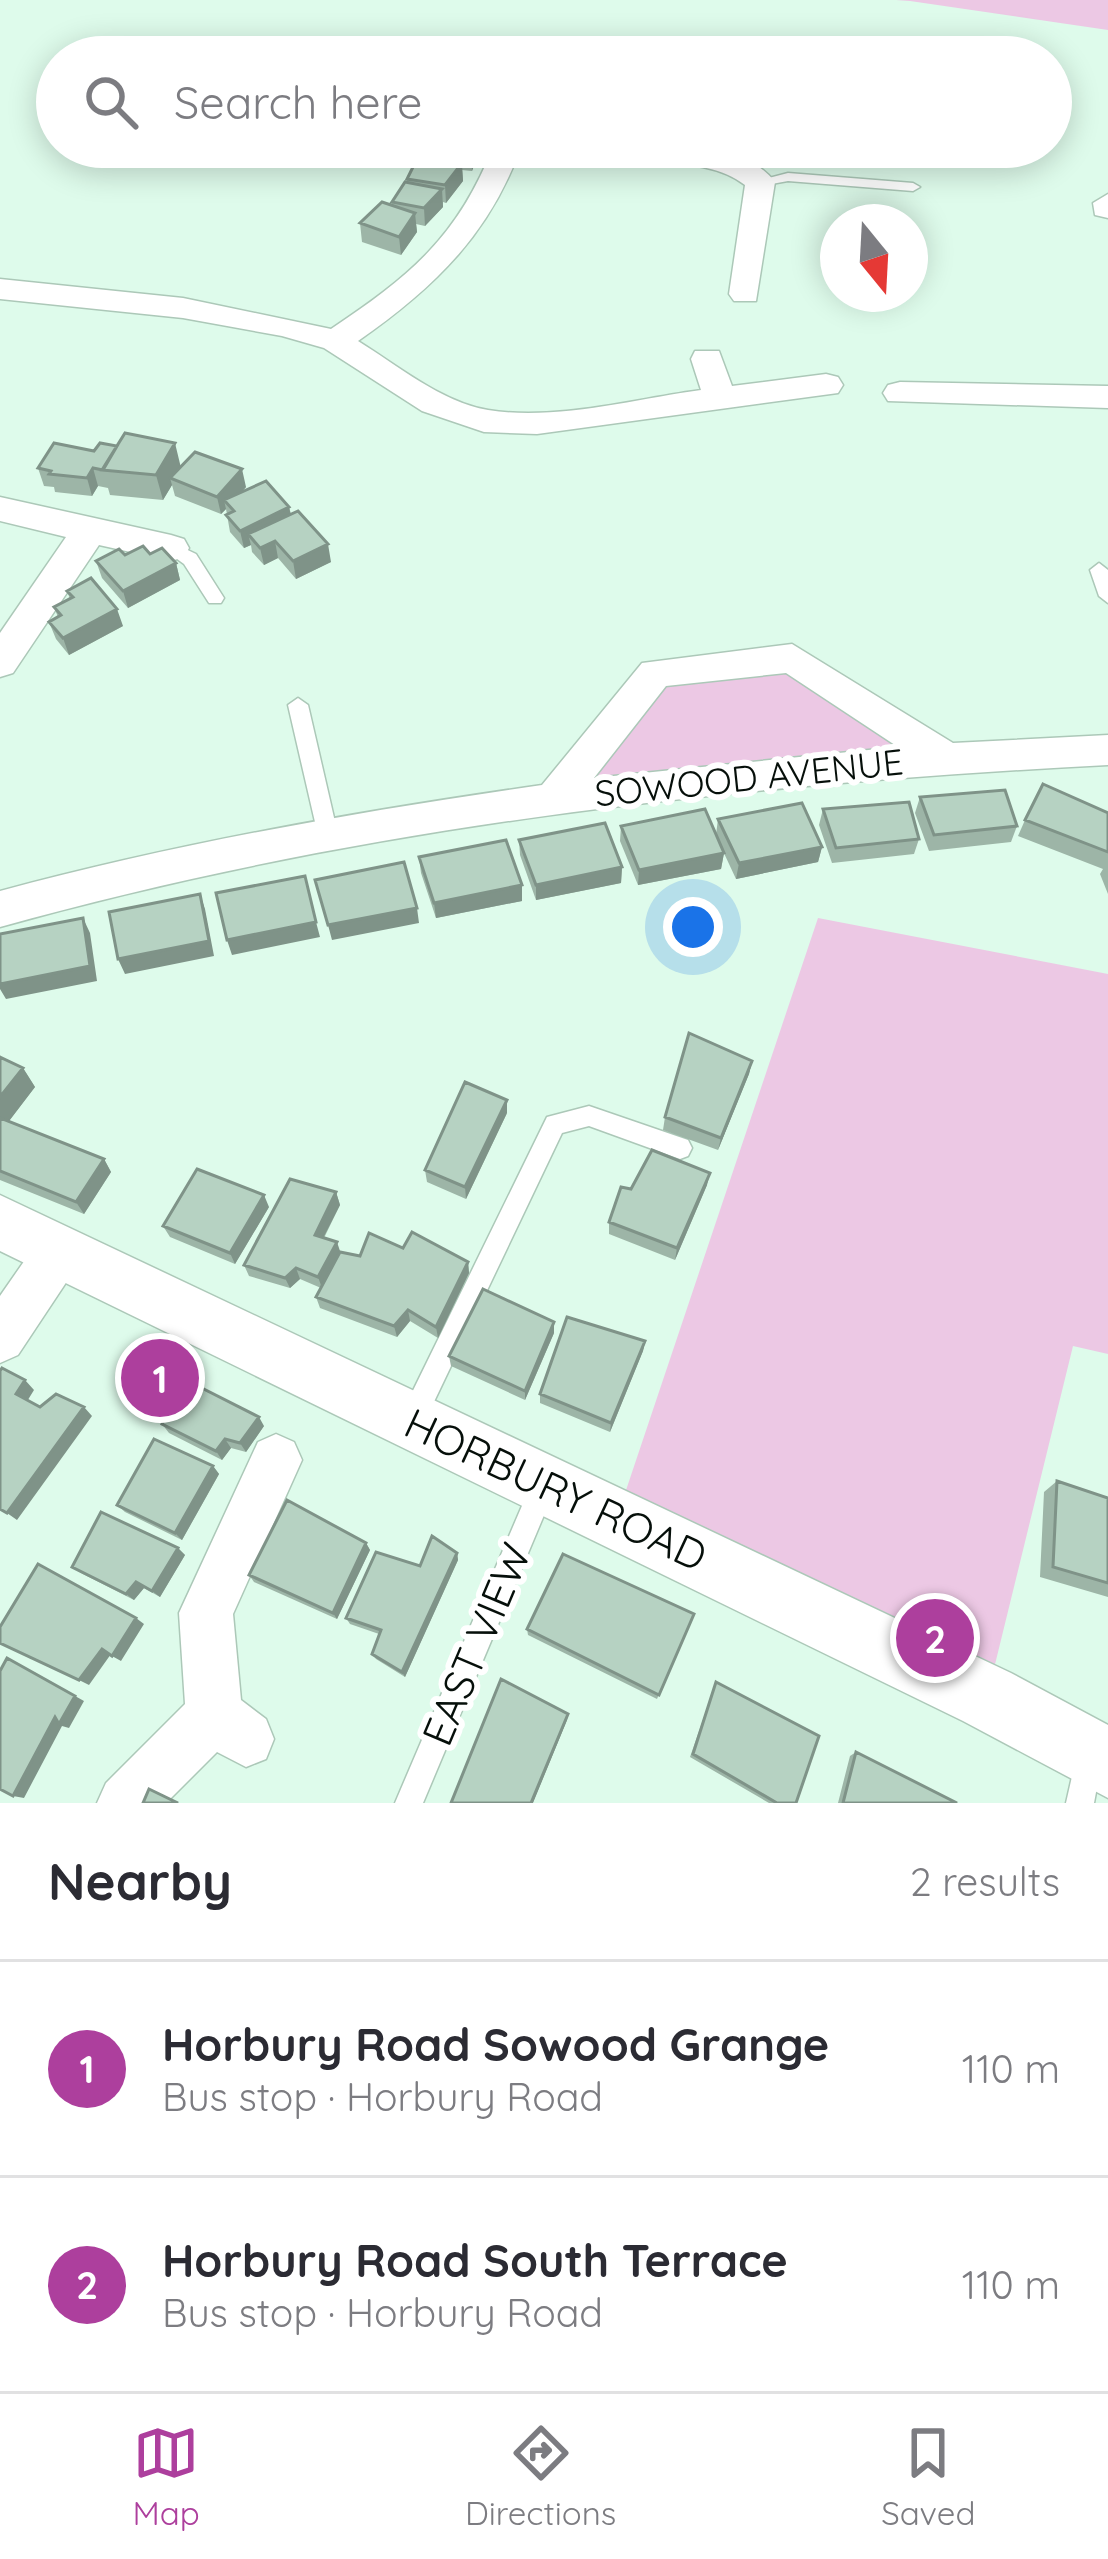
<!DOCTYPE html>
<meta charset="utf-8">
<style>
body{margin:0;font-family:Quicksand,sans-serif;background:#f2f2f3;color:#2b2b33}
.compass{position:absolute;left:820px;top:204px;width:108px;height:108px;border-radius:50%;background:#fff;box-shadow:0 6px 30px #0003;rotate:162deg}
.you{position:absolute;left:693px;top:927px;width:42px;height:42px;margin:-30px;border:9px solid #fff;border-radius:50%;background:#1a73e8;box-shadow:0 0 0 18px #1a73e833}
.badge{display:grid;place-items:center;width:78px;height:78px;border-radius:50%;background:#ad3f9d;color:#fff;font-size:39px;font-weight:700}
.pin{position:absolute;translate:-50% -50%;border:6px solid #fff;box-shadow:0 3px 12px #0006}
.list{margin:0;padding:0;list-style:none}
h2{display:flex;justify-content:space-between;align-items:center;height:156px;margin:0;padding:0 48px;font-size:51px}
h2 small{font-size:39px;font-weight:400;color:#7c7c81}
.list li{display:grid;grid-template-columns:78px 1fr auto;gap:36px;align-items:center;box-sizing:border-box;height:216px;padding:0 48px;border-top:3px solid #e1e1e2}
.list b{display:block;font-size:45px;white-space:nowrap}
.list p{margin:0;font-size:39px;white-space:nowrap;color:#7c7c81}
.list em{font-size:39px;font-style:normal;color:#7c7c81}
.icon{flex:none;width:66px;height:66px;fill:none;stroke:currentColor;stroke-width:2;stroke-linecap:round;stroke-linejoin:round}
.map{position:relative;flex:none;width:1108px;height:1803px;overflow:hidden}
.search{position:absolute;background:#fff;box-shadow:0 6px 30px #0003;left:36px;right:36px;top:36px;height:132px;display:flex;align-items:center;gap:30px;box-sizing:border-box;padding:0 42px;border-radius:66px;color:#7c7c81;font-size:45px}
.sheet{height:588px;background:#fff}
nav{display:flex;justify-content:space-around;align-items:center;box-sizing:border-box;height:168px;border-top:3px solid #e1e1e2;background:#fff;font-size:33px;color:#7c7c81}
nav a{display:grid;justify-items:center;gap:6px}
nav .on{color:#ad3f9d}
.map>svg:first-child{display:block}
.green{fill:#ecc8e4}
.lines{fill:none;stroke-linecap:round;stroke-linejoin:round}
.service-casing{stroke:#acc8b8;stroke-width:3}
.minor-casing{stroke:#acc8b8;stroke-width:3}
.tertiary-casing{stroke:#acc8b8;stroke-width:3}
.service{fill:#fff;fill-rule:evenodd}
.minor{fill:#fff;fill-rule:evenodd}
.tertiary{fill:#fff;fill-rule:evenodd}
.wall{fill:#9db5a7}
.shaded-wall{fill:#7f9388}
.building{fill:#b6d2c2;stroke:#7f9388;stroke-width:3}
.labels{text-anchor:middle;dominant-baseline:central;stroke-width:12;stroke-linejoin:round;paint-order:stroke}
.street-label{font-size:36px;fill:#060f0a;stroke:#fff}
.near-street-label{font-size:42px;fill:#060f0a;stroke:#fff}
</style>
<div class="map">
<svg width="1108" height="1803" viewBox="0 0 1108 1803">
<rect width="100%" height="100%" fill="#defbeb"/>
<path class="green" d="M896,0H1108V30L910,1Z
M792,658L943,757L556,797L655,673Z
M818,918L1108,974V1354L1073,1346L987,1697L616,1520Z"/>
<g class="lines">
<g class="service-casing">
<path id="service" d="M788,173L913,183L920,187L913,191L788,181L760,186L753,182Z
M171,542L196,554L224,598L221,603H209L184,564L162,548Z
M1099,563L1108,570V603L1099,596L1090,570Z
M298,698L308,705L338,835L335,841H321L318,835L288,705Z
M589,1106L688,1140L692,1148L688,1156L680,1159L589,1126L562,1133L421,1429L412,1433L403,1429L399,1420L403,1411L547,1117Z
M542,1476L551,1480L555,1489L423,1803H395L533,1480Z
M1088,1746L1098,1750L1102,1760L1094,1803H1066L1078,1750Z"/>
</g>
<g class="minor-casing">
<path id="minor" d="M493,147H521C489,235 434,288 358,341C397,365 441,402 488,410C556,421 634,399 701,390L691,359L695,351H719L732,386L826,374L838,377L843,385L838,393L537,434L484,432L422,411L324,348L282,336L183,318L0,299V279L183,298L331,329C409,277 458,237 493,147Z
M596,147C651,147 735,132 775,182L756,301H734L729,294L745,185C702,151 618,170 596,147Z
M1108,194V218L1095,215L1093,203Z
M900,382L1108,386V408L888,401L883,393L888,385Z
M0,497L171,535L184,539L189,548L184,557L171,561L99,545L13,673L0,677V633L66,537L0,521Z
M792,644L953,743L1108,735V765C736,784 360,826 0,927V891C178,843 360,811 542,785L642,663ZM786,673L898,747L594,778L666,686Z
M60,1227L77,1234L84,1250L77,1266L18,1355L0,1363V1296L43,1234Z
M276,1434L294,1442L302,1460L233,1614L241,1700L266,1719L274,1739L266,1759L246,1767L217,1752L166,1803H97L106,1783L185,1704L179,1613L258,1442Z"/>
</g>
<g class="tertiary-casing">
<path id="tertiary" d="M0,1195L1011,1673L1108,1725V1798L963,1721L0,1251Z"/>
</g>
<use href="#service" class="service"/>
<use href="#minor" class="minor"/>
<use href="#tertiary" class="tertiary"/>
</g>
<path class="wall" d="M480,147L472,171L462,170L463,181L446,203L443,202V207L425,226L416,224L417,232L401,255L362,242L360,223L392,206V202L407,182V179L435,160L434,149Z
M181,467L246,487L242,492L289,507L291,514L331,562L296,579L278,558L264,565L252,552L251,545L244,548L230,532L226,509L221,514L175,496L172,485L163,500L110,495L108,488L98,486L92,496L55,492L54,487L44,486L38,468Z
M150,554L176,563L180,580L128,608L102,578L96,561L125,555Z
M67,591L123,626L69,655L56,639L49,622L58,617L54,607L70,599Z
M920,797L1017,826L1011,842L929,851L915,813Z
M823,809L919,839L914,854L832,863L819,825Z
M1108,813V894L1100,874L1103,869L1018,836L1025,820Z
M718,819L822,847L818,862L736,879L716,836L724,853L721,869L638,885L620,841L621,826L716,835Z
M519,840L622,867L621,883L536,900L520,855Z
M419,857L522,885V901L436,918L421,873Z
M0,1057L23,1068L35,1087L8,1122L104,1159L111,1172L84,1214L0,1180Z
M752,1061L749,1074L718,1150L663,1130L665,1117Z
M507,1113L466,1199L427,1182L425,1170Z
M707,1185L675,1260L609,1234V1222L631,1189Z
M336,1192L340,1205L324,1238L340,1252L360,1256L403,1248L468,1262L469,1273L438,1338L410,1321L397,1337L320,1308L316,1297L321,1288L300,1279L290,1288L249,1276L244,1265Z
M269,1207L235,1264L170,1237L163,1226Z
M554,1333L525,1400L451,1366L449,1356Z
M645,1341L643,1351L610,1432L540,1403V1394Z
M162,1424L264,1426L246,1452L231,1448L222,1460L169,1433Z
M213,1466L219,1474L182,1540L125,1512L117,1505Z
M1057,1481L1108,1498V1597L1040,1577L1044,1492Z
M366,1543L370,1550L337,1619L254,1582L249,1575Z
M178,1548L185,1555L160,1597L144,1588L134,1600L81,1573L72,1567Z
M457,1553L458,1560L405,1677L376,1659L372,1654L379,1634L350,1624L346,1618Z
M694,1614L657,1699L528,1635L527,1629Z
M716,1682L796,1803H769L690,1757Z
M856,1752L957,1803H838L850,1756Z"/>
<path class="shaded-wall" d="M473,147H480L472,171L471,152Z
M462,163L463,181L446,203L445,185Z
M442,189L443,207L425,226L424,208Z
M415,213L417,232L401,255L399,237Z
M175,443L181,468L170,478L172,485L163,500L156,475Z
M93,468L98,486L92,496L87,478Z
M242,469L246,487L229,506L224,500L226,509L221,514L217,497Z
M289,507L293,525L248,534L251,545L244,548L240,531Z
M275,541L278,558L264,565L260,548Z
M328,544L331,562L296,579L293,561Z
M176,563L180,580L128,608L123,591Z
M117,609L123,626L69,655L63,638Z
M822,847L818,862L736,879L739,863Z
M724,853L721,869L638,885L639,870Z
M622,867L621,883L536,900V885Z
M522,885V901L436,918L434,903Z
M200,894L205,909L214,956L125,974L118,959Z
M417,908L419,923L332,940L328,925Z
M83,918L90,933L97,981L6,999L0,989V984Z
M316,922L320,937L232,955L227,940Z
M752,1061L749,1074L718,1150L721,1138Z
M23,1068L35,1087L0,1133V1097Z
M507,1100V1113L466,1199L465,1187Z
M104,1159L111,1172L84,1214L76,1202Z
M710,1173L707,1185L675,1260L677,1248Z
M336,1192L340,1205L319,1246L315,1235Z
M264,1195L269,1207L235,1264L230,1253Z
M337,1242L341,1254L322,1288L318,1277Z
M468,1262L469,1273L438,1338L436,1327Z
M296,1268L300,1279L290,1288L285,1278Z
M408,1310L410,1321L397,1337L394,1326Z
M554,1322V1333L525,1400V1391Z
M645,1341L643,1351L610,1432L611,1423Z
M25,1380L34,1390L26,1403L16,1394Z
M84,1407L92,1416L17,1520L7,1513Z
M259,1417L264,1426L246,1452L240,1443Z
M225,1439L231,1448L222,1460L216,1451Z
M213,1466L219,1474L182,1540L175,1533Z
M366,1543L370,1550L337,1619L333,1613Z
M178,1548L185,1555L160,1597L152,1591Z
M457,1553L458,1560L405,1677L402,1672Z
M136,1582L144,1588L134,1600L126,1594Z
M136,1618L144,1624L121,1661L112,1656Z
M102,1649L111,1654L89,1685L79,1680Z
M7,1658L84,1701L69,1728L62,1726L24,1798L13,1796Z
M568,1714L567,1720L533,1803H531Z"/>
<path class="building" d="M395,48L399,57H361Z
M434,147H473L471,152L434,149Z
M418,157L462,163L445,185L407,179Z
M405,182L442,189L424,208L392,202Z
M382,202L415,213L399,237L360,223Z
M125,433L175,443L156,475L102,470Z
M54,443L94,451L100,443L117,446L103,470L93,468L87,478L49,474L51,471L38,468Z
M195,452L242,469L217,497L170,478Z
M266,481L289,507L240,531L226,515L234,511L224,500Z
M298,511L328,544L293,561L275,541L260,548L248,534Z
M143,546L150,554L162,548L176,563L123,591L96,561L119,549L125,555Z
M91,578L117,609L63,638L49,622L61,615L54,607L73,597L67,591Z
M1043,784L1108,813V852L1025,820Z
M1005,790L1017,826L934,835L920,797Z
M909,802L919,839L836,848L823,809Z
M802,803L822,847L739,863L718,819Z
M705,809L724,853L639,870L621,826Z
M605,823L622,867L536,885L519,840Z
M506,840L522,885L434,903L419,857Z
M404,862L417,908L328,925L315,880Z
M305,876L316,922L227,940L216,893Z
M200,894L209,941L118,959L109,912Z
M83,918L90,966L0,984V934Z
M689,1033L752,1061L721,1138L665,1117Z
M0,1057L23,1068L0,1097Z
M465,1082L507,1100L465,1187L425,1170Z
M0,1118L104,1159L76,1202L0,1171Z
M652,1150L710,1173L677,1248L609,1222L621,1187L631,1189Z
M197,1169L264,1195L230,1253L163,1226Z
M290,1179L336,1192L315,1235L337,1242L318,1277L296,1268L285,1278L244,1265Z
M412,1232L468,1262L436,1327L408,1310L394,1326L316,1297L340,1252L360,1256L369,1233L403,1248Z
M483,1289L554,1322L525,1391L449,1356Z
M567,1317L645,1341L611,1423L540,1394Z
M2,1368L25,1380L16,1394L40,1407L56,1394L84,1407L7,1513L0,1509V1371Z
M184,1379L259,1417L240,1443L225,1439L216,1451L162,1424Z
M154,1439L213,1466L175,1533L117,1505Z
M1057,1481L1108,1498V1583L1053,1567Z
M287,1500L366,1543L333,1613L249,1575Z
M101,1512L178,1548L152,1591L136,1582L126,1594L72,1567Z
M432,1536L457,1553L402,1672L372,1654L381,1630L346,1618L376,1552L420,1566Z
M563,1554L694,1614L659,1695L527,1629Z
M38,1564L136,1618L112,1656L102,1649L79,1680L0,1643V1627Z
M7,1658L75,1696L59,1724L55,1717L13,1796L0,1789V1671Z
M501,1679L568,1714L531,1803H451Z
M716,1682L819,1736L796,1803H777L693,1754Z
M856,1752L957,1803H843Z
M149,1789L178,1803H143Z"/>
<g class="labels">
<g class="street-label">
<text transform="translate(749 777) rotate(-6)">SOWOOD AVENUE</text>
</g>
<g class="near-street-label">
<text transform="translate(556 1489) rotate(25)">HORBURY ROAD</text>
<text transform="translate(476 1644) rotate(-67)">EAST VIEW</text>
</g>
</g>
</svg>
<svg class="compass" viewBox="-18 -18 36 36"><path d="M0-13l5 13h-10z" fill="#e53935"/><path d="M0 13l5-13h-10z" fill="#7c7c81"/></svg>
<div class="you"></div>
<div class="pin badge" style="left:160px;top:1378px">1</div>
<div class="pin badge" style="left:935px;top:1638px">2</div>
<div class="search"><svg class="icon" aria-label="search" viewBox="0 0 24 24"><circle cx="10" cy="10" r="6"/><path d="M15 15l6 6"/></svg>Search here</div>
</div>
<section class="sheet">
<h2>Nearby<small>2 results</small></h2>
<ul class="list">
<li><span class="badge">1</span><div><b>Horbury Road Sowood Grange</b><p>Bus stop · Horbury Road</p></div><em>110 m</em></li>
<li><span class="badge">2</span><div><b>Horbury Road South Terrace</b><p>Bus stop · Horbury Road</p></div><em>110 m</em></li>
</ul>
</section>
<nav>
<a class="on"><svg class="icon" aria-label="map" viewBox="0 0 24 24"><path d="M3 6l6-2 6 2 6-2v14l-6 2-6-2-6 2zM9 4v14M15 6v14"/></svg>Map</a>
<a><svg class="icon" aria-label="directions" viewBox="0 0 24 24"><path d="M12 3l9 9-9 9-9-9zM9 14v-3h6M13 9l2 2-2 2"/></svg>Directions</a>
<a><svg class="icon" aria-label="saved" viewBox="0 0 24 24"><path d="M7 4h10v16l-5-4-5 4z"/></svg>Saved</a>
</nav>
